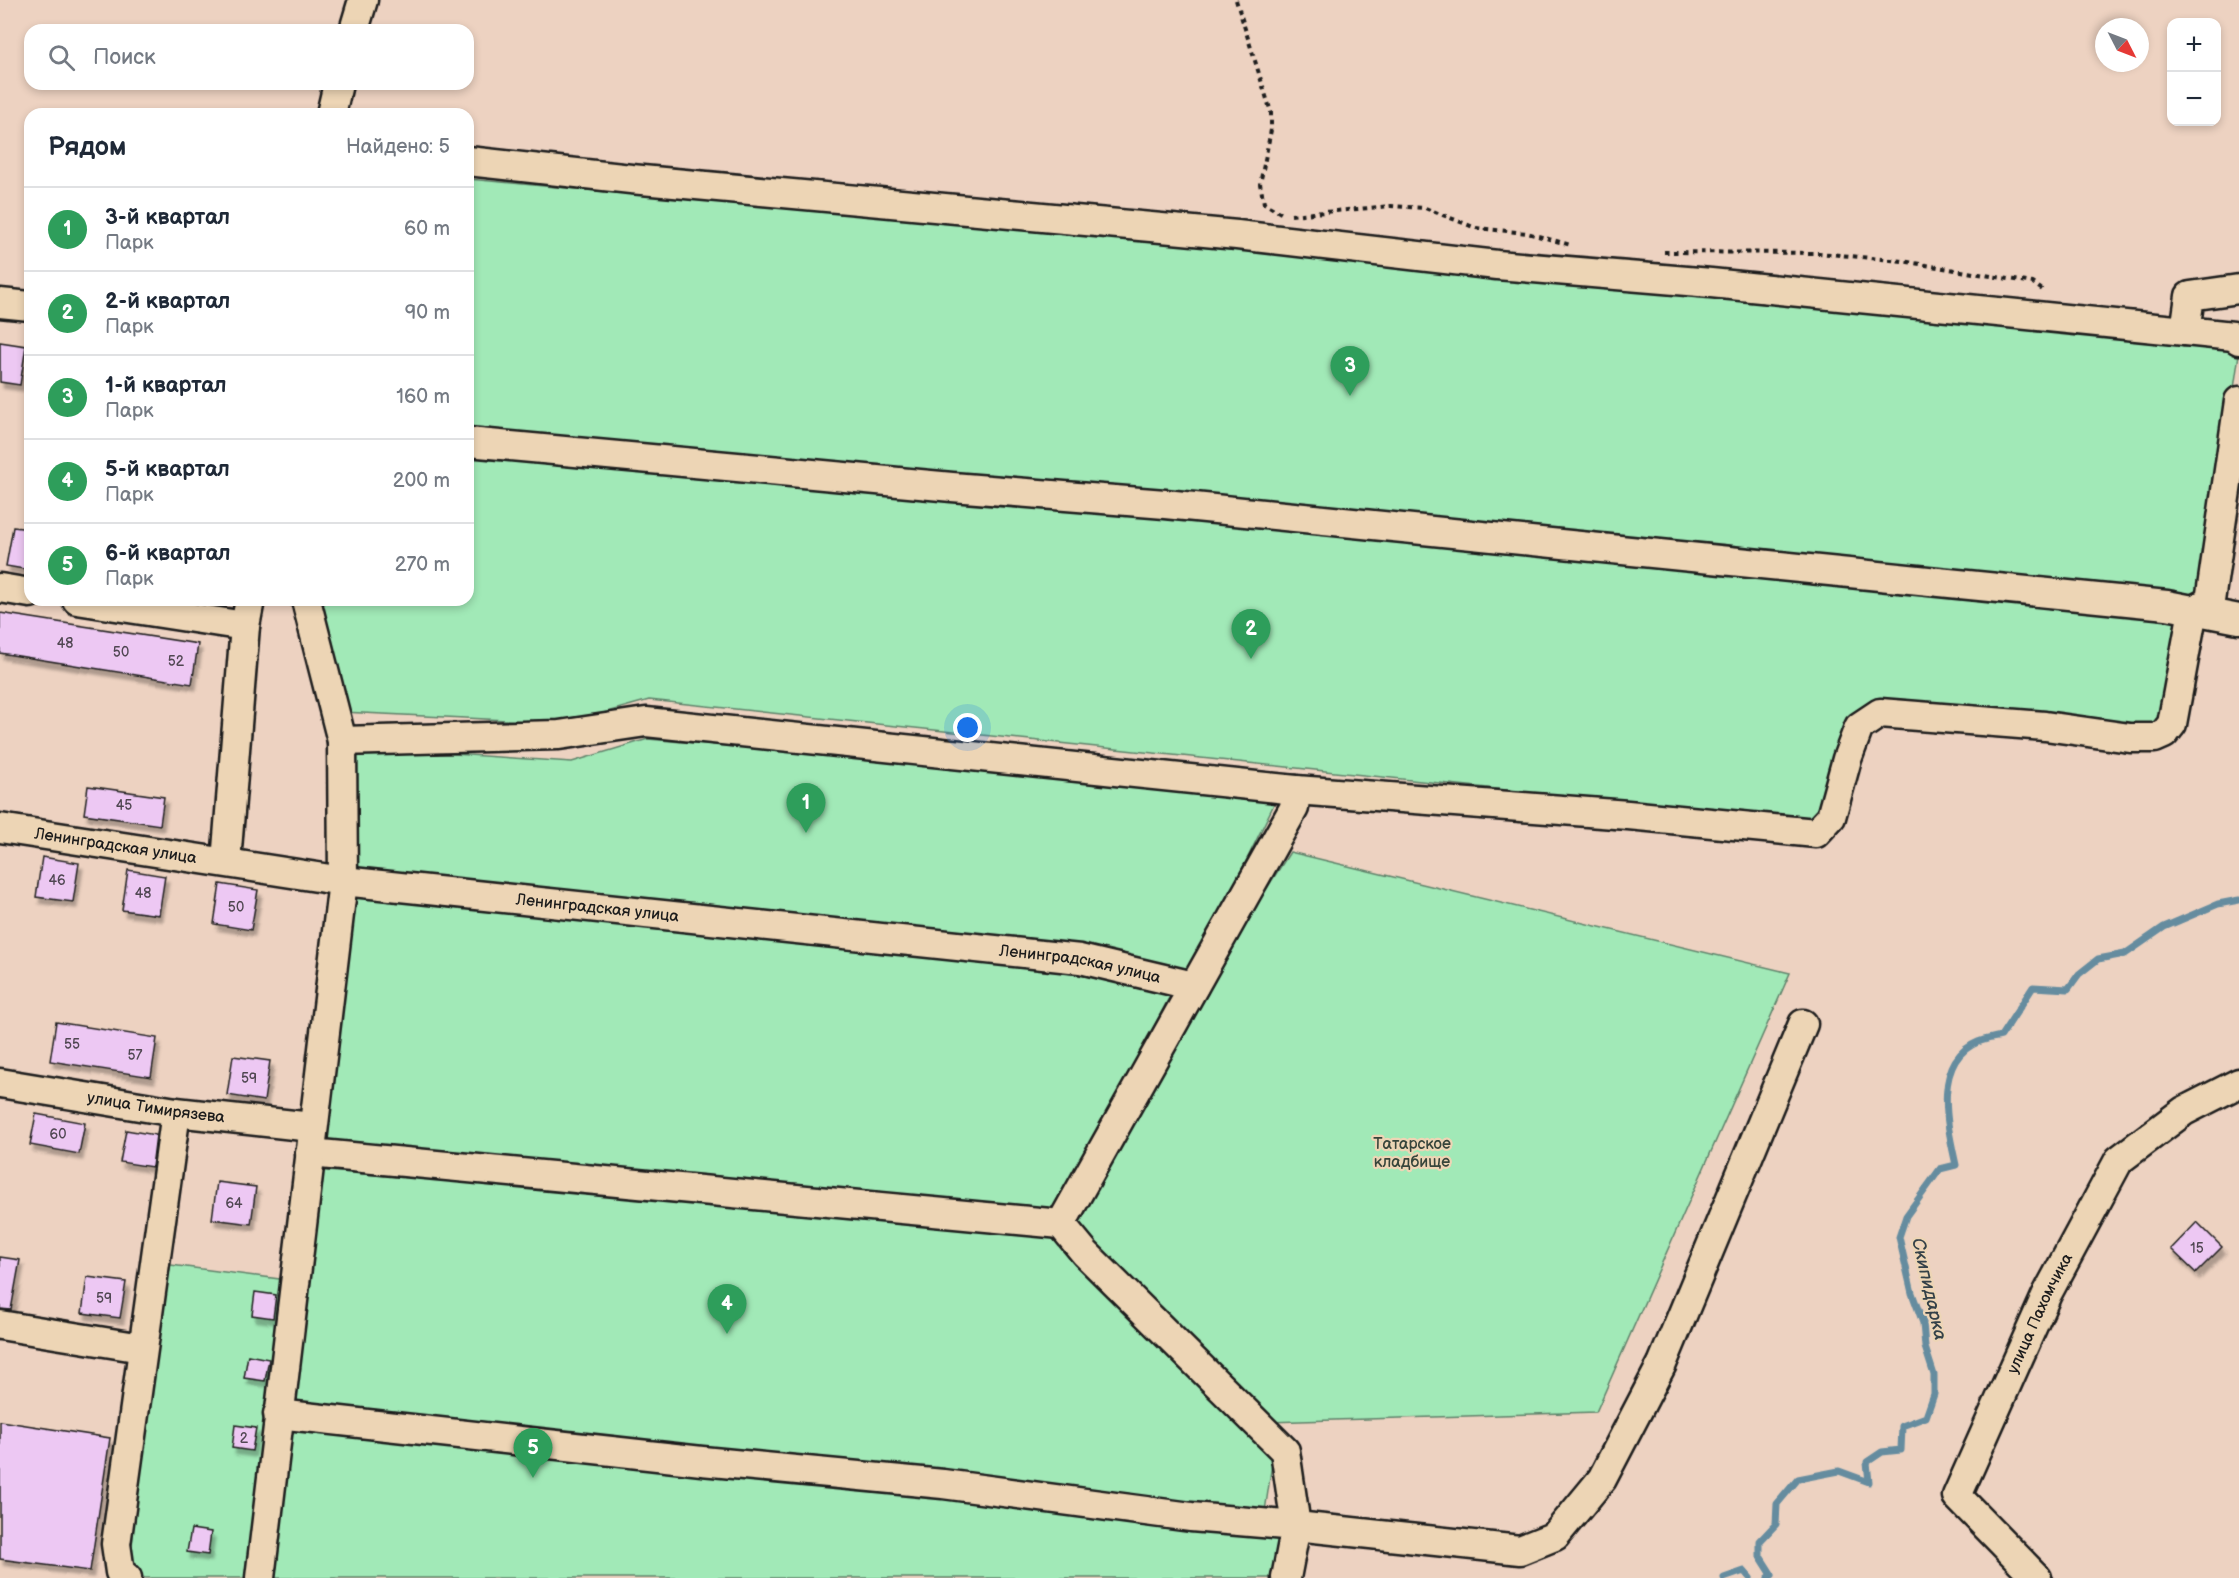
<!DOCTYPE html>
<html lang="ru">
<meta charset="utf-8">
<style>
body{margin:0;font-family:"Balsamiq Sans",sans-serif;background:#f6f6f7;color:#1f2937}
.controls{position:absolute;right:18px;top:18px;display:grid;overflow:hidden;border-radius:12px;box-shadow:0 3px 9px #0003}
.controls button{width:54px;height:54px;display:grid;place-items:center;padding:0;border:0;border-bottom:2px solid #e0e1e3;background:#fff;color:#1f2937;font:30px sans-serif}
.compass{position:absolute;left:2095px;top:18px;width:54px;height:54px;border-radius:50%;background:#fff;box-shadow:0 3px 9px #0003;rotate:132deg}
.you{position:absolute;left:968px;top:728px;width:21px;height:21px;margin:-15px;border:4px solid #fff;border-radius:50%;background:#1a73e8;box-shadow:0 0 0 9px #1a73e833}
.badge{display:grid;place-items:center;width:39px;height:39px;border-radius:50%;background:#1f6fb2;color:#fff;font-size:20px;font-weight:700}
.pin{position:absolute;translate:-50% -50px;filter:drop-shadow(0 2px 3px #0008)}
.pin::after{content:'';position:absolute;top:32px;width:21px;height:18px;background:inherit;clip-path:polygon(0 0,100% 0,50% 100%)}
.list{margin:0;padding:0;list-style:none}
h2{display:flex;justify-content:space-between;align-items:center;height:78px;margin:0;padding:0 24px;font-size:26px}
h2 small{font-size:20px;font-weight:400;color:#747a83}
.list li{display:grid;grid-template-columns:39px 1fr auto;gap:18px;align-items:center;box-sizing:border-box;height:84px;padding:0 24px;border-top:2px solid #e0e1e3}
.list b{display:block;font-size:22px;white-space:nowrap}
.list p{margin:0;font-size:20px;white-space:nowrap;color:#747a83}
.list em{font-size:20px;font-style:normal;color:#747a83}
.icon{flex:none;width:33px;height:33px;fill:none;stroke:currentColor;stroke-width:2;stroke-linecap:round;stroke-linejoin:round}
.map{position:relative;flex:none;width:2239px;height:1578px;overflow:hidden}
.search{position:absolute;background:#fff;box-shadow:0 3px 9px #0003;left:24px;top:24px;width:450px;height:66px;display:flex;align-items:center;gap:15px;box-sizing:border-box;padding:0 21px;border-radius:18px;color:#747a83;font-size:22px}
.panel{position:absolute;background:#fff;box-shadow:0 3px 9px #0003;left:24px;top:108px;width:450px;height:498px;border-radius:18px}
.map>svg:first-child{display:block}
.green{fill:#a1e9b7;stroke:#5e826a;stroke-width:1.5}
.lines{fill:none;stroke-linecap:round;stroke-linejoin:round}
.stream{stroke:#658c9f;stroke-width:7}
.building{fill:#edc8f3;stroke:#1c1c1c;stroke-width:1.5;filter:url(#shadow)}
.minor-casing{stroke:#1c1c1c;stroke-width:33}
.path{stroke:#1c1c1c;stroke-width:4;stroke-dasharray:4.5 4.5;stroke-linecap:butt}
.minor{stroke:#edd5b5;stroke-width:28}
.labels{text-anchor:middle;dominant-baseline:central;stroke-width:4.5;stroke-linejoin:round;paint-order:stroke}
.number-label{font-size:14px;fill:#504752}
.street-label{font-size:16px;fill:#1c1c1c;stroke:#edd5b5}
.park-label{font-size:16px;fill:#37453b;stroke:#edd5b5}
.water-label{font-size:18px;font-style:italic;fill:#344148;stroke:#edd5b5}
</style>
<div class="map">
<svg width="2239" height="1578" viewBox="0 0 2239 1578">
<defs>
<filter id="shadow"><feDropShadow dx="3.5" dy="6" stdDeviation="1.5" flood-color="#0004"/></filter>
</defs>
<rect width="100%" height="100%" fill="#edd2c1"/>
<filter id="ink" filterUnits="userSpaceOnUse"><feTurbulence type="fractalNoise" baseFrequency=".0167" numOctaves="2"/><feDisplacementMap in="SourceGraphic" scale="12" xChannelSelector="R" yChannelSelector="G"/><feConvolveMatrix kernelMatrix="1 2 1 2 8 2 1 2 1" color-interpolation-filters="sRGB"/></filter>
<g filter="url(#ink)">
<path class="green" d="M468,179L2239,342V354L2203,601L468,437Z
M468,453L1413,535L2182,618L2158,727L1876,705L1858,710L1820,823L649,700L568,723L342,712L313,600H468Z
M648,739L1279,794L1189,977L353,872L349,747L572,762Z
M1290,852L1790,973L1596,1412L1267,1422L1068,1223L1197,998Z
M350,888L1047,970L1173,990L1055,1216L319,1147Z
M314,1170L1042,1228L1080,1258L1274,1450L1264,1518L291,1410Z
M163,1264L287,1280L253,1578H145L130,1572L144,1394Z
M286,1422L1286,1534L1278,1578H268Z"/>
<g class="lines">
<path class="stream" d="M1724,1578L1744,1571L1750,1578
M1768,1578L1772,1575L1760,1556V1541L1776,1524L1777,1504L1798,1479L1839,1471L1869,1482L1867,1462L1882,1452L1901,1450L1902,1426L1926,1417L1934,1394V1375L1925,1347L1923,1323L1912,1293L1899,1237L1906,1216L1940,1169L1956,1165C1948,1128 1931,1061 1978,1042C1985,1039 1993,1038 2001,1036L2033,987L2068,989L2079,974L2098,959L2125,954L2164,927L2218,904L2239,900"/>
</g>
<path class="building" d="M0,342L26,346L20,385L0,382Z
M13,527L30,529V570L6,566Z
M0,613L198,644L192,684L0,653Z
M88,786L164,797L160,825L84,814Z
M42,857L79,863L73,902L36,897Z
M128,870L165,876L159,915L122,910Z
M220,884L258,890L251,930L214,924Z
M56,1022L157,1038L151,1077L50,1061Z
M233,1056L270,1061L264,1101L227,1095Z
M36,1114L85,1123L79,1154L30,1145Z
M126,1130L156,1135L152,1167L120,1162Z
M217,1182L256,1187L251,1224L212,1219Z
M2197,1222L2222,1247L2196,1273L2171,1249Z
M0,1257L20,1260L11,1310L0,1309Z
M87,1277L126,1282L120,1318L82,1313Z
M255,1292L276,1295L273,1318L252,1315Z
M248,1355L269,1359L265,1381L244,1378Z
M0,1421L110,1438L90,1571L0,1559Z
M235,1425L256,1428L252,1451L232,1448Z
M191,1529L211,1532L208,1555L187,1552Z"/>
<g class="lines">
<g class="minor-casing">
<g id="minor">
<path d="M354,30L363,0"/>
<path d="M331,114L338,84"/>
<path d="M468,161L631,179L1237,235L1497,265L1711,283L2185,331L2190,296L2239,289"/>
<path d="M0,303L30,306"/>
<path d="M2185,331L2233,336L2239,340"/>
<path d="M468,442L952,487L1165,504L2167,605L2239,619"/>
<path d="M0,588L30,593"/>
<path d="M77,600L245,626"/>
<path d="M306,600L342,741L559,735L646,722L1296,790L1628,815L1816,833L1831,817L1847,759L1859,727L1880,713L2045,726L2130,738H2155L2164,734L2172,724L2193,610L2210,601L2239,401"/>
<path d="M1296,790L1294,808L1061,1224L1085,1253L1285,1451L1296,1526L1520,1550L1555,1536L1602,1479L1662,1364L1803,1024"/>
<path id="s1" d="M0,828L343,881L1080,959L1194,986"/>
<path d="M226,862L245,626L250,600"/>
<path id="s2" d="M0,1083L176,1112L312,1127"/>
<path d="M310,1153L1061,1224"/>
<path d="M0,1325L142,1348"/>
<path d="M278,1414L702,1461L943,1484L1191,1517L1296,1526L1286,1578"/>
<path d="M127,1578L120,1572L116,1544L176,1112"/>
<path d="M260,1578L343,881L342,741"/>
<path id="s3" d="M2037,1578L1957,1496L2047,1294L2119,1160L2184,1111L2239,1083"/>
</g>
</g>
<path class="path" d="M1236,0L1271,112V130L1260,184L1264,203L1284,215
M1291,215L1391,206L1425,208L1476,228L1527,233L1571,245
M1664,252L1819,253L1902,261L2033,283L2045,292"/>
<use href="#minor" class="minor"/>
</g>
</g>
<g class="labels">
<g class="number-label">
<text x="65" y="643">48</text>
<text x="121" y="652">50</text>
<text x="176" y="661">52</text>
<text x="124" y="805">45</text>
<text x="57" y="880">46</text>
<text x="143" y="893">48</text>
<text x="236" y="907">50</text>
<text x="72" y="1044">55</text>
<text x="135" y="1055">57</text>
<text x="249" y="1078">59</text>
<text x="58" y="1134">60</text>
<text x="234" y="1203">64</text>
<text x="2197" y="1248">15</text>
<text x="104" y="1298">59</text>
<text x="244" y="1438">2</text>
</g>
<g class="street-label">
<text stroke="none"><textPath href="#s1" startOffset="117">Ленинградская улица</textPath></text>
<text stroke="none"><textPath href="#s1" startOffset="603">Ленинградская улица</textPath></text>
<text stroke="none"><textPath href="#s1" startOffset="1089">Ленинградская улица</textPath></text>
<text stroke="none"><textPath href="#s2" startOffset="158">улица Тимирязева</textPath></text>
<text stroke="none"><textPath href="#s3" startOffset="315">улица Пахомчика</textPath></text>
</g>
<g class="park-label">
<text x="1412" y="1144">Татарское<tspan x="1412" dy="18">кладбище</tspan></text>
</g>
<g class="water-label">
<text transform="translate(1929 1289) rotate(77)">Скипидарка</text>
</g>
</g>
</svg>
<div class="controls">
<button>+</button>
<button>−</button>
</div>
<svg class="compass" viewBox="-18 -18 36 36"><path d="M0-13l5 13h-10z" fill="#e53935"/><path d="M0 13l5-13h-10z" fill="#747a83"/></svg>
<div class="you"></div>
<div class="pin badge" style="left:806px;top:833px;background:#2e9e5b">1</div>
<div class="pin badge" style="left:1251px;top:659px;background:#2e9e5b">2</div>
<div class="pin badge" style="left:1350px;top:396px;background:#2e9e5b">3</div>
<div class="pin badge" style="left:727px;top:1334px;background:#2e9e5b">4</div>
<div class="pin badge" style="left:533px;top:1478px;background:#2e9e5b">5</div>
<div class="search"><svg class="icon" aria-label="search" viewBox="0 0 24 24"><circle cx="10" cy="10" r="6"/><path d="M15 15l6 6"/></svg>Поиск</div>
<section class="panel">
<h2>Рядом<small>Найдено: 5</small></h2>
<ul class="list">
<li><span class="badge" style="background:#2e9e5b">1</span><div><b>3-й квартал</b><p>Парк</p></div><em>60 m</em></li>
<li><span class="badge" style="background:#2e9e5b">2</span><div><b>2-й квартал</b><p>Парк</p></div><em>90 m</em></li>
<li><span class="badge" style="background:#2e9e5b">3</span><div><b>1-й квартал</b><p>Парк</p></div><em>160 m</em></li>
<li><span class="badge" style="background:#2e9e5b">4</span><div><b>5-й квартал</b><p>Парк</p></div><em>200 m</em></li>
<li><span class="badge" style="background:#2e9e5b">5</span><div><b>6-й квартал</b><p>Парк</p></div><em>270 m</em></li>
</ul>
</section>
</div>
